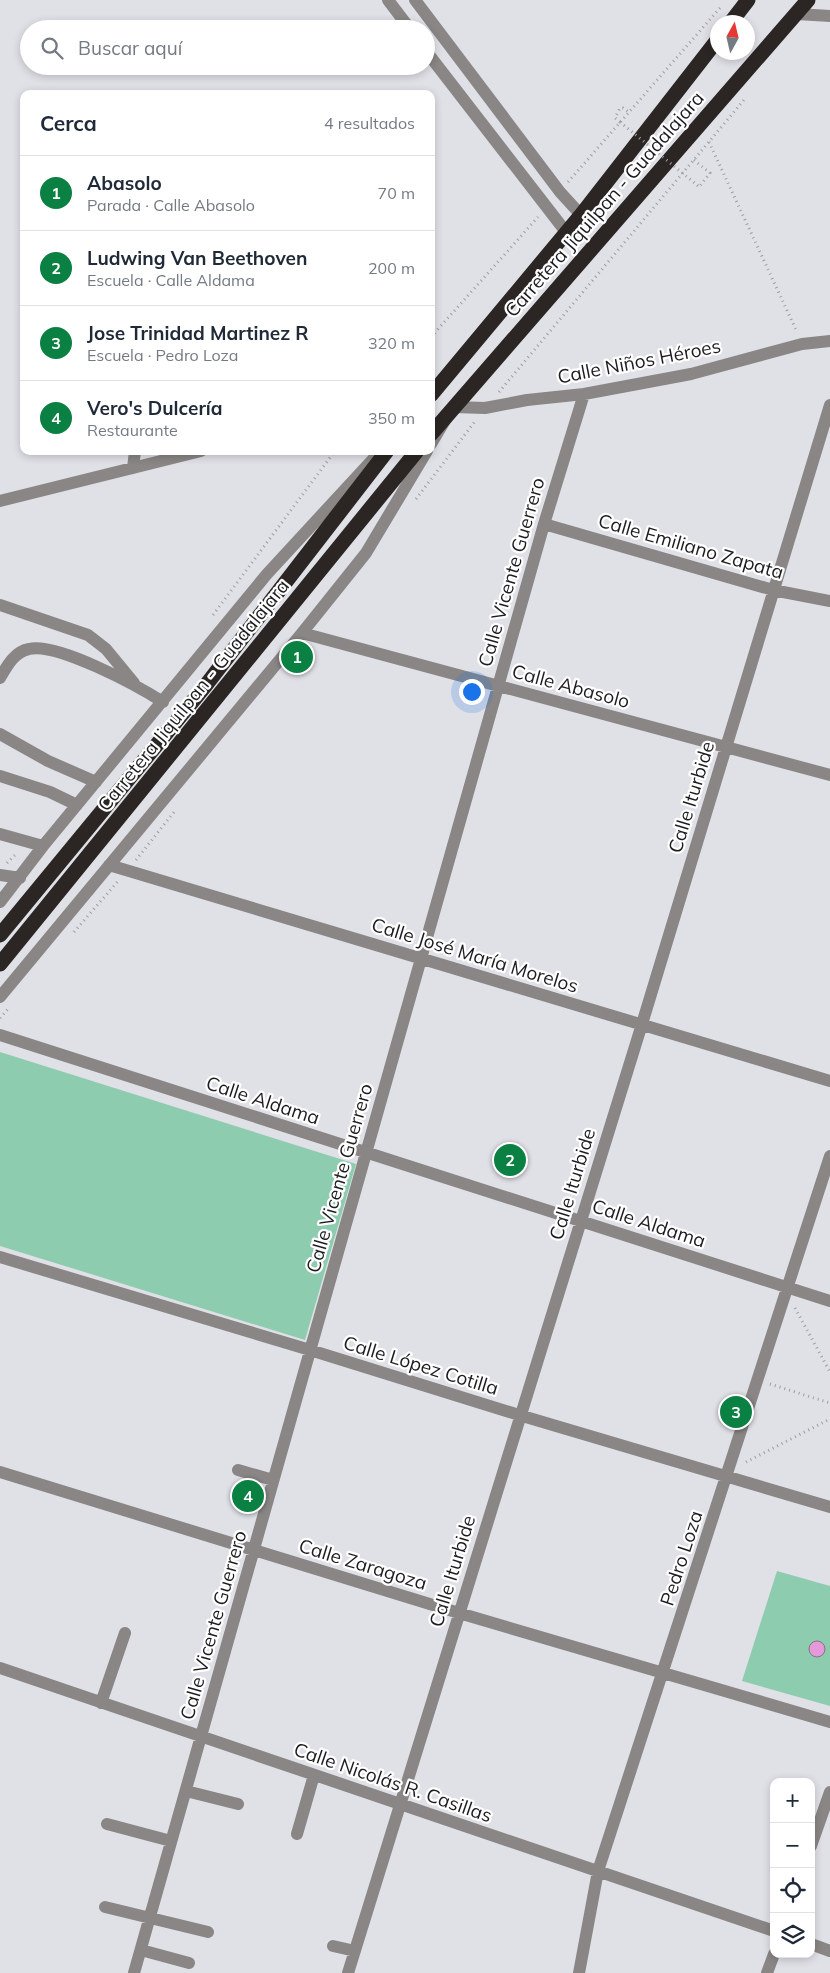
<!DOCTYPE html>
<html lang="es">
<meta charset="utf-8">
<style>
body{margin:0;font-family:Mulish,sans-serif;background:#f6f6f7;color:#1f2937}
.controls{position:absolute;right:15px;bottom:15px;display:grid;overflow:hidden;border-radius:10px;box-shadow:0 2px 8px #0003}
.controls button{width:45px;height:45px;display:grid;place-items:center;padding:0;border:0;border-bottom:1px solid #e0e1e3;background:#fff;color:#1f2937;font:25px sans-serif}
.compass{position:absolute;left:710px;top:15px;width:45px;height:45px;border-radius:50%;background:#fff;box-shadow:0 2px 8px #0003;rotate:8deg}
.you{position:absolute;left:471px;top:691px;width:18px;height:18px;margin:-12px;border:4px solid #fff;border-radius:50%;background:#1a73e8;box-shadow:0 0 0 8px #1a73e833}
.badge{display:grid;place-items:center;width:32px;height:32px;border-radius:50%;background:#0b8043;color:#fff;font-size:16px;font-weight:700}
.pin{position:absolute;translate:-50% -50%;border:2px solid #fff;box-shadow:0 1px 5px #0006}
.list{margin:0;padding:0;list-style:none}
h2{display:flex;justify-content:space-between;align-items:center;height:65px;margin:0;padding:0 20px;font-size:21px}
h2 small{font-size:16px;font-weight:400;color:#747a83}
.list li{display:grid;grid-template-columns:32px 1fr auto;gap:15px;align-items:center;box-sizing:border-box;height:75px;padding:0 20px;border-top:1px solid #e0e1e3}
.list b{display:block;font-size:19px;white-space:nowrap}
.list p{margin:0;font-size:16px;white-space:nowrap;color:#747a83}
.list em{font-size:16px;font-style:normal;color:#747a83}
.icon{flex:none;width:28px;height:28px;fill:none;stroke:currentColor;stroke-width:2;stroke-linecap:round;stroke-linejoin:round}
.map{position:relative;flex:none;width:830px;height:1973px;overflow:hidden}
.search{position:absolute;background:#fff;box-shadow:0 2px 8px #0003;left:20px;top:20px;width:415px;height:55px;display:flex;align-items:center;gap:12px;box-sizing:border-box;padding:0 18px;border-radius:28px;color:#747a83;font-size:19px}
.panel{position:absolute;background:#fff;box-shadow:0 2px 8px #0003;left:20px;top:90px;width:415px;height:365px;border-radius:10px}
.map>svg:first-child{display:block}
.green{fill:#8eccaf}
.building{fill:#e599db;stroke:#7e797d}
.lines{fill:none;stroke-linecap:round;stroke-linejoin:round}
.path{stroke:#9d9da3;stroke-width:3;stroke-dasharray:1 4;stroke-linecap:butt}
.minor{stroke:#898685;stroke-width:12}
.highway{stroke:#2b2623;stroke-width:15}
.path-bridge{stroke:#9d9da3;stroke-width:3;stroke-dasharray:1 4;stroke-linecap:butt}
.labels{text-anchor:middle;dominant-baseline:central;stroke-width:4.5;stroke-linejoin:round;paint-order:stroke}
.street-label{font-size:19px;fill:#1c1c1f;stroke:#fff}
</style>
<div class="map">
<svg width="830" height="1973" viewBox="0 0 830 1973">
<rect width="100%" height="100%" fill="#e0e0e7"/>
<path class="green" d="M0,1052L356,1164L305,1340L0,1246Z
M777,1571L830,1586V1706L742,1681Z"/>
<path class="building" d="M809 1649a8 8 0 1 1 16 0a8 8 0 1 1-16 0Z"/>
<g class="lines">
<path class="path" d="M620,122L615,118L620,108H623L630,113
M709,142L797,332
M694,160L710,173L699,187L697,185
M568,182L720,8
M431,337L538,217
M499,392L744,100
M416,499L476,420
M213,615L335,451
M136,860L174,812
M7,863L17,853
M74,932L119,880
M0,1018L8,1009
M795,1308L830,1372
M770,1384L830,1403
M746,1462L830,1419"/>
<path class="minor" d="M388,0L410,29
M415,0L560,192L581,215
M797,14L830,16
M426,51L566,232
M431,444L453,407L485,408L527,400L584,394L691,374L802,344L830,341
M133,468L135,451
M0,501L201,451
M544,524L773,590L830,601
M0,605L88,635L106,649L134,683
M302,633L830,775
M0,678C7,666 14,652 29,649C57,642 138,686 163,702
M0,734L48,761L96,782
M0,776L50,792L77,805
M0,834L43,846
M109,865L830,1081
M0,875L20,878
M0,902L43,846L267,574L375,457
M0,997L302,633L366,553L427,451
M0,1035L830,1301
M0,1257L310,1350L519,1415L830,1507
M238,1470L273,1480
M0,1472L459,1613L830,1722
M0,1668L774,1931
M101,1703L125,1633
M186,1791L238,1804
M107,1824L171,1841
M297,1834L314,1775
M811,1846L830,1792
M105,1907L208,1932
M811,1944L830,1951
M333,1946L355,1951
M141,1950L189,1963
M134,1973L544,524L584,394
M348,1973L642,1024L830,405
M579,1973L598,1871L830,1156
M767,1973L774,1954"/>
<path class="highway" d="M731,22L748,0
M431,395L581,215L718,39
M431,434L808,0
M0,935L206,685L387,451
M0,964L417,451"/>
<path class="path-bridge" d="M620,122L697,185"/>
</g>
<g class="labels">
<g class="street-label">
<text transform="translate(604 204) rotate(-49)">Carretera Jiquilpan - Guadalajara</text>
<text transform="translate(639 361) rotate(-11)">Calle Niños Héroes</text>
<text transform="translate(691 546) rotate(16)">Calle Emiliano Zapata</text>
<text transform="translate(511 572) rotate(-74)">Calle Vicente Guerrero</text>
<text transform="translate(571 686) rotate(15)">Calle Abasolo</text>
<text transform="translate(193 695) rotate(-51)">Carretera Jiquilpan - Guadalajara</text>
<text transform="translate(691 797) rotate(-73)">Calle Iturbide</text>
<text transform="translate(475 955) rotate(17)">Calle José María Morelos</text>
<text transform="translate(263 1100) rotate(18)">Calle Aldama</text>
<text transform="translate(339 1178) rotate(-74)">Calle Vicente Guerrero</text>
<text transform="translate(572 1184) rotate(-73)">Calle Iturbide</text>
<text transform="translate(649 1223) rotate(18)">Calle Aldama</text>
<text transform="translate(421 1365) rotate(17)">Calle López Cotilla</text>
<text transform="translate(681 1558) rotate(-72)">Pedro Loza</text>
<text transform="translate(363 1564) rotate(17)">Calle Zaragoza</text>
<text transform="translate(452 1571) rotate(-73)">Calle Iturbide</text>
<text transform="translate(213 1625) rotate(-74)">Calle Vicente Guerrero</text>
<text transform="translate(393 1782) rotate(19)">Calle Nicolás R. Casillas</text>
</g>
</g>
</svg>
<div class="controls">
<button>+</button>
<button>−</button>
<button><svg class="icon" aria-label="locate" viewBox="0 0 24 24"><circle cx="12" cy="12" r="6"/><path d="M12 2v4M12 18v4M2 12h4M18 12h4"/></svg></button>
<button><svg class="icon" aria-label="layers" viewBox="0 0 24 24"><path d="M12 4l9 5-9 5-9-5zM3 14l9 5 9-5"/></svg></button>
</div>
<svg class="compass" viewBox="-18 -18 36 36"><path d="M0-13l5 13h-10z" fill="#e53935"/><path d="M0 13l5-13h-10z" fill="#747a83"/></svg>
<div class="you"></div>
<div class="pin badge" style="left:297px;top:657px">1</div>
<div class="pin badge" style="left:510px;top:1160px">2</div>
<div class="pin badge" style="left:736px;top:1412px">3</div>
<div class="pin badge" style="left:248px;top:1496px">4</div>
<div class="search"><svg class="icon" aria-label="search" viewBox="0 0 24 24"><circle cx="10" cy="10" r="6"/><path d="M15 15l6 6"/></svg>Buscar aquí</div>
<section class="panel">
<h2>Cerca<small>4 resultados</small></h2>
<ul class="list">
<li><span class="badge">1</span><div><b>Abasolo</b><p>Parada · Calle Abasolo</p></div><em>70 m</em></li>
<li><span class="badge">2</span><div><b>Ludwing Van Beethoven</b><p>Escuela · Calle Aldama</p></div><em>200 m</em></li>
<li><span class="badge">3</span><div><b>Jose Trinidad Martinez R</b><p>Escuela · Pedro Loza</p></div><em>320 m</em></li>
<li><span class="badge">4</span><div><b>Vero's Dulcería</b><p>Restaurante</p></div><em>350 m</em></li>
</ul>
</section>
</div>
